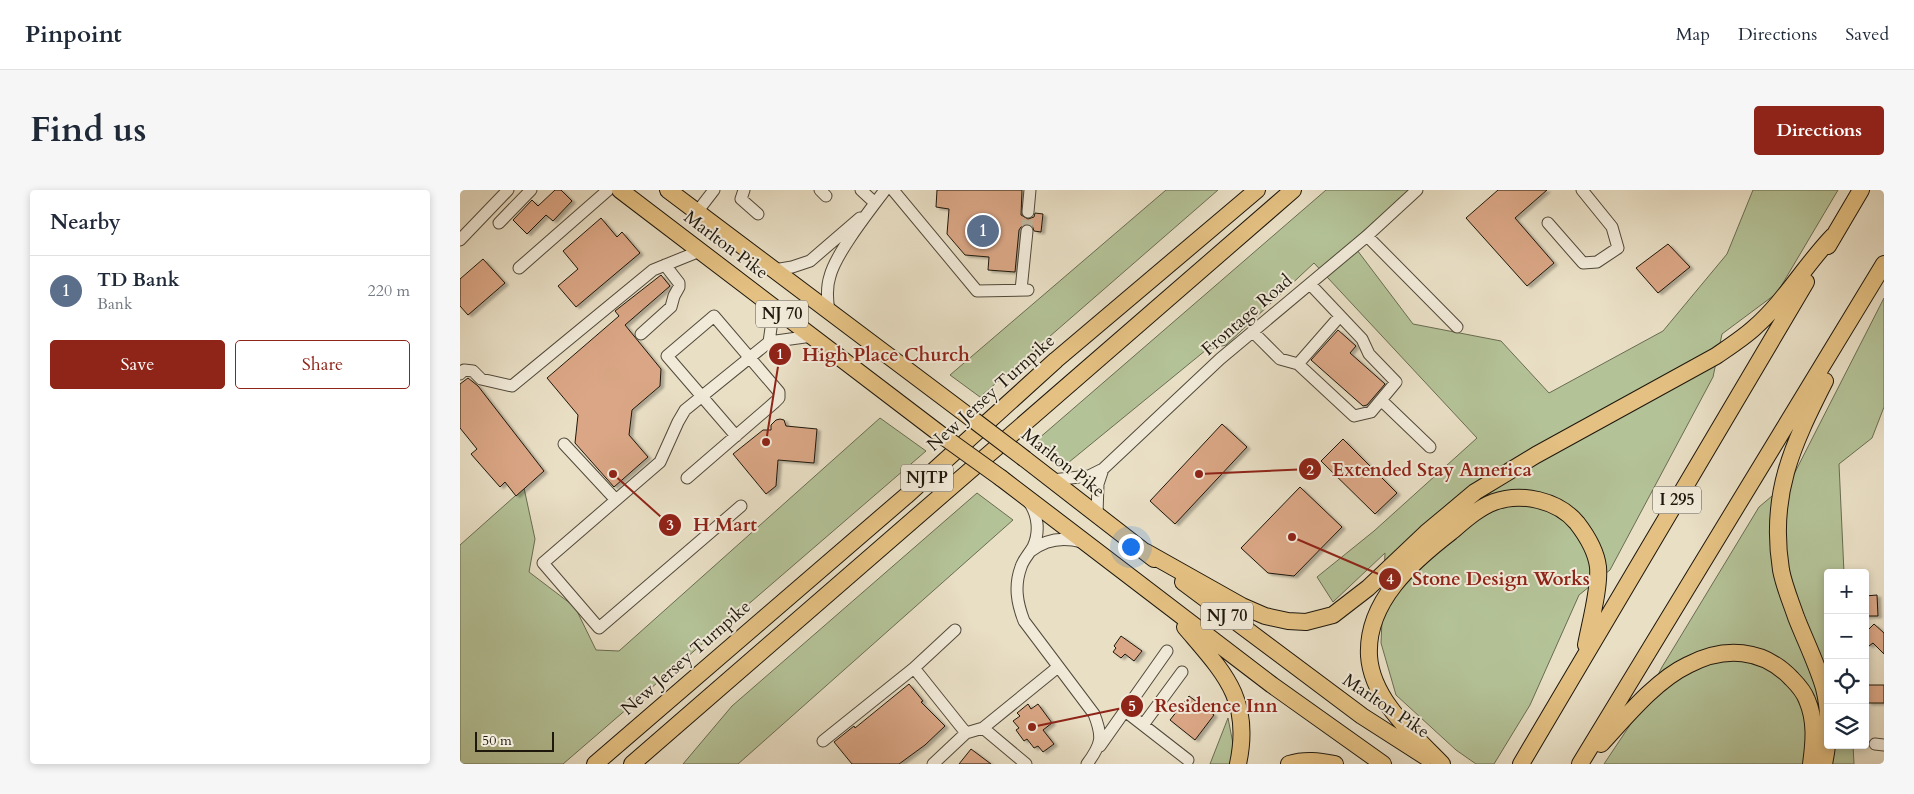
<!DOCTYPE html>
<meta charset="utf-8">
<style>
body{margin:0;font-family:Cardo,serif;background:#f6f6f7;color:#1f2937}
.controls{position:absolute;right:15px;bottom:15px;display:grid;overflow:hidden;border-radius:5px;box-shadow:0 2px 8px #0003}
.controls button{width:45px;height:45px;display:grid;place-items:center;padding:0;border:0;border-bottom:1px solid #e0e1e3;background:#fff;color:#1f2937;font:25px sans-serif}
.scale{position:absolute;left:15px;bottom:12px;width:79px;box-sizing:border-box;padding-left:5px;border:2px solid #1e170c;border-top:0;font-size:14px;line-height:18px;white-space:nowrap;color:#1e170c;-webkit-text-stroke:4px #f1ead9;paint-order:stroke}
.you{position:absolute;left:670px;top:356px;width:18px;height:18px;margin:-12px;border:4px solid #fff;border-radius:50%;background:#1a73e8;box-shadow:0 0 0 8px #1a73e833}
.badge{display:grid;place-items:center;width:32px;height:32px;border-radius:50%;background:#8f2418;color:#fff;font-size:16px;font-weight:700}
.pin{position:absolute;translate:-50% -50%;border:2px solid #fff;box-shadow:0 1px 5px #0006}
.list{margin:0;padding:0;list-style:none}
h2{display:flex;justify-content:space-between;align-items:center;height:65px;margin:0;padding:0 20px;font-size:21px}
h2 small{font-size:16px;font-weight:400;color:#747a83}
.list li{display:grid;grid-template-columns:32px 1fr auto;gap:15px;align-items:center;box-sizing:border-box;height:70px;padding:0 20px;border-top:1px solid #e0e1e3}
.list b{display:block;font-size:19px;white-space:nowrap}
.list p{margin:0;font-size:16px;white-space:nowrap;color:#747a83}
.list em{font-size:16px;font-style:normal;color:#747a83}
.actions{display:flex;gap:10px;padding:15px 20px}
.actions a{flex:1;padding:11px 0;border:1px solid #8f2418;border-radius:5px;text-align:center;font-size:18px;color:#8f2418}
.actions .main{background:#8f2418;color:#fff}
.icon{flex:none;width:28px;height:28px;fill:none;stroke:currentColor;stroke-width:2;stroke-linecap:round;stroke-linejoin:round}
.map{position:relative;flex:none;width:1424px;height:574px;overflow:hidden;border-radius:5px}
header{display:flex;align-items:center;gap:30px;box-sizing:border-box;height:70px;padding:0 25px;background:#fff;border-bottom:1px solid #e0e1e3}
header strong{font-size:24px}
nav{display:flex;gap:28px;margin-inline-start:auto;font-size:18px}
.intro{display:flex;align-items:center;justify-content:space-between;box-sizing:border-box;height:120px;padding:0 30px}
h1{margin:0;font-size:35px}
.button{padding:12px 22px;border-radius:5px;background:#8f2418;color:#fff;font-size:18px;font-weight:700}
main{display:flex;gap:30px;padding:0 30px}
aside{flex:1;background:#fff;border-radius:5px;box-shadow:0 2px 8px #0003}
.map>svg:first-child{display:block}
.green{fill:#b4c297;stroke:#696c52}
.building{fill:#daa685;stroke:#1e170c;filter:url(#shadow)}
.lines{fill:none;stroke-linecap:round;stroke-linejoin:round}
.minor-tunnel{stroke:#c0b7a0;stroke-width:11;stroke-dasharray:11 5.5;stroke-linecap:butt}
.minor-casing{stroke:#51493a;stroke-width:13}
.highway-casing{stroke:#1e170c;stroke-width:18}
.minor{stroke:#f1ead9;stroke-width:11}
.highway{stroke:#e4c082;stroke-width:16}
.highway-bridge-casing{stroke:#1e170c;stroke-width:18;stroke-linecap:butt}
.highway-bridge{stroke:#e4c082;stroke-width:16}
.labels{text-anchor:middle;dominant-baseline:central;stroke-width:4;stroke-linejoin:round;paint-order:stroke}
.shield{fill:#f1ead9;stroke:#5d564a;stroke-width:1}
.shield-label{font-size:16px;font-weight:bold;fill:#1e170c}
.street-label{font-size:18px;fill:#1e170c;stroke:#f1ead9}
.leader{fill:none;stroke:#8f2418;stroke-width:2}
.callout-dot{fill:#8f2418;stroke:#f1ead9;stroke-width:2}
.mark-label{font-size:15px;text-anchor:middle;font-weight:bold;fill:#fff}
.callout-label{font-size:19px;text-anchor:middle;font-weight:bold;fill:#8f2418;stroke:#f1ead9;stroke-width:4;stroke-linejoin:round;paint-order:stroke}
</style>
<header>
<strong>Pinpoint</strong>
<nav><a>Map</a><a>Directions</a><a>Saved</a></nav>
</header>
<div class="intro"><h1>Find us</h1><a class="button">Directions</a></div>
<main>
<aside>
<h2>Nearby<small></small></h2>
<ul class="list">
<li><span class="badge" style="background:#5c6f8a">1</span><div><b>TD Bank</b><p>Bank</p></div><em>220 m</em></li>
</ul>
<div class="actions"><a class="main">Save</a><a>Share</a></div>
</aside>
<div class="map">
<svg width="1424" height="574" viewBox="0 0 1424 574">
<defs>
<filter id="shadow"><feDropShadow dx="3.5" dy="2" stdDeviation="1" flood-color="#0004"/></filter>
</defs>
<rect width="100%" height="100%" fill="#e9dfc5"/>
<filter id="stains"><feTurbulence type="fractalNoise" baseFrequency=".004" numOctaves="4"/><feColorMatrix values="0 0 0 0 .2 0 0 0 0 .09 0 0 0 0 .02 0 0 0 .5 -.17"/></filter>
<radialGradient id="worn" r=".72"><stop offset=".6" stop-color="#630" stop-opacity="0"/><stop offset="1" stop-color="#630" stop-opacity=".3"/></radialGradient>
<path class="green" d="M706,0H758L520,207L490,185Z
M866,0H950L891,52L953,134L1041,151L1089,203L1203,141L1267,64L1293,0H1378L1317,103L1262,144L1253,187L1150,380L1119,405L1070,515L1034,574H1016L996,560L936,505L921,453L925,363L873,412L857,387L914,341L1017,248L854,73L766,155L746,160L603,277L570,256Z
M1424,108V217L1412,248L1379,274L1384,383H1368V555H1393L1394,574H1144L1180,520L1202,477L1299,317L1331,290Z
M420,228L466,261L103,574H0V355L64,298L75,349L69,382L115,417L136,460L159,461Z
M517,303L553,330L278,574H223L272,516Z
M768,528L777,574H750Z"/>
<path class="building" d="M95,0H101L112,11L93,31L86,25L67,44L53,30L72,10L78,16Z
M477,0H562L561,25L568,29L574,27L575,23L583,24L581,42L574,41L572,35L568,34L561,37L559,40L555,82L528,80L529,67L505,65L487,44L489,19L476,17Z
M1038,0H1087L1055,28L1094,73L1067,96L1006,28Z
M141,28L157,47L162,42L180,63L116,117L98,96L118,79L103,61Z
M1208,54L1230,77L1198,103L1176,78Z
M23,69L45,93L8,125L0,116V89Z
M201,85L210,96L165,135L201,179L200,196L172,220L169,245L188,267L154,297L115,253L118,225L87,188L159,126L155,121Z
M878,140L896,156L890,163L925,194L907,215L903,216L851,170Z
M8,188L18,196L84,281L56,306L45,292L40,297L11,264L17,259L0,238V194Z
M320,229L324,230L326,236L357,239L354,273L318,270L316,296L306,304L273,264L303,240H311V235L316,230Z
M762,234L787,257L715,334L690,311Z
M883,249L937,303L915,324L861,271Z
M840,297L882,337L834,386L808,383L781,358Z
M1417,405L1418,426H1405V406Z
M1414,434L1424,443V464L1413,453L1409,456L1405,452V443Z
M661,446L682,461L674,471L665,464L661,468L653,462L656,458L654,456Z
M449,494L463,511L461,512L485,536L465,555L439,574H392L374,552L394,536L395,538Z
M1407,495H1424V513H1408Z
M729,506L754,525L735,550L710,530Z
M568,514L571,519L578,514L592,533L583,540L594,554L583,562L578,556L574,558L567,549L564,551L556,540L559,538L553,531L560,526L557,523Z
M511,559L531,574H499Z"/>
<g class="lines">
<path class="minor-tunnel" d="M567,41L568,22"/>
<g class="minor-casing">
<path id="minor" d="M284,0L281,9L298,24
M360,0L366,6
M401,0L415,13
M433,0L517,101L568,100
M237,22L254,0
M568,22L570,0
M39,33L71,0
M1088,33L1123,73L1137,72L1158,58L1152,37L1122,0
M907,46L997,137
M0,50L48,0
M59,78L148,0
M314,80L332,77L350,71L400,28
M561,100L567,41
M314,117L309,152L352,146
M369,121C367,109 366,98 370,86C376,63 410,20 425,0
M793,142L820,169L838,174L894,226L911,222L936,192L909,164L902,149L850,94
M181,144L211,117L214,106L219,97V93L205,75
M838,174L880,126
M0,184L4,180L13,181L21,189L52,196L193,80L240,61
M921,210L970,257
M104,254L156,310
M227,288L315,212L319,208V202L254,126L207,166L276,246
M592,290L629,286L643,279L760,169L907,46L957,0
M569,312C578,325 580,342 573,357C569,364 563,370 561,377C554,396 557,413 564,431L634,524C643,547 642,554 627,574
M281,316L139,438L83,373L200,272L218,232L225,220L309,152
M637,324L638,294L643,279
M571,361C586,349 604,347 622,352
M454,478L495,440
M665,521L728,570
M683,535L722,482
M523,538L566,574
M363,551L454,478L506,543
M1415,554L1424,555
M640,556L707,461
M473,574L506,543L523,538L598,477"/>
</g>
<g class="highway-casing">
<path id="highway" d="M160,0L484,247
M208,0L511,228
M1368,56L1401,0
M565,269L694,369
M541,288L812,495L923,574
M686,362L782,416L805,426L828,431L846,432L873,425L908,398L966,343L1015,302L1076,265L1256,166C1269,157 1283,148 1294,138C1325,111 1345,75 1373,46
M723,392L902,526L966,567
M725,437C764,483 792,509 778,574
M1141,554C1165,528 1196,490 1228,475C1264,456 1303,458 1332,489C1338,495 1344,502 1347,510C1356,531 1354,552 1351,574
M135,574L446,306L596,170L797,0
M172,574L833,0
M829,574C845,569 859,571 875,574
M982,574C953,544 912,510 909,466C906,412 952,372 991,342C1004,331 1018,318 1034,312C1061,302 1098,310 1117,333C1127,346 1136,360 1138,377C1140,398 1130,433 1126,455
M1061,574L1346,92
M1120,574L1424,74
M1364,574C1369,550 1370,522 1364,498C1357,474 1345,450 1336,427C1331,412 1324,396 1321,380C1309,305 1332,256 1365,191"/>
</g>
<use href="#minor" class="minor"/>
<use href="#highway" class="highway"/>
<g class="highway-bridge-casing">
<path id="highway-bridge" d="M511,228L565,269
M484,247L541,288"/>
</g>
<use href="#highway-bridge" class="highway-bridge"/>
</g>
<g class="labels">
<g class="shield">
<rect x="296" y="110.5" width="52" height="27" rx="4"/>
<rect x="441" y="274.5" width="52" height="27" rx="4"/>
<rect x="1193" y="296.5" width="48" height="27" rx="4"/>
<rect x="741" y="412.5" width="52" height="27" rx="4"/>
</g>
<g class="shield-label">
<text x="322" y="124">NJ 70</text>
<text x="467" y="288">NJTP</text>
<text x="1217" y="310">I 295</text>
<text x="767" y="426">NJ 70</text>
</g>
<g class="street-label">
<text transform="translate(266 55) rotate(37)">Marlton Pike</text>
<text transform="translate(787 125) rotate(-41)">Frontage Road</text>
<text transform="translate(531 203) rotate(-42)">New Jersey Turnpike</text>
<text transform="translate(603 273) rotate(38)">Marlton Pike</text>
<text transform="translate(226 468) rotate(-41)">New Jersey Turnpike</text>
<text transform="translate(926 516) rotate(34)">Marlton Pike</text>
</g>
</g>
<path class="leader" d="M306 252L320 164M739 284L850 279M153 284L210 335M832 347L930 389M572 537L672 516"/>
<g class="callout-dot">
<circle cx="306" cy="252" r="5"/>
<circle cx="739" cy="284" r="5"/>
<circle cx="153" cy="284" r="5"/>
<circle cx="832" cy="347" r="5"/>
<circle cx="572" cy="537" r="5"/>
<circle cx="320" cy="164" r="12"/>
<circle cx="850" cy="279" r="12"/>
<circle cx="210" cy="335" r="12"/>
<circle cx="930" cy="389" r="12"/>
<circle cx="672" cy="516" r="12"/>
</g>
<g class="mark-label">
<text x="320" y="169">1</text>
<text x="850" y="285">2</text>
<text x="210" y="340">3</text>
<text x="930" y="394">4</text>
<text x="672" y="521">5</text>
</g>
<g class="callout-label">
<text x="426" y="171">High Place Church</text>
<text x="972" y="286">Extended Stay America</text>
<text x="265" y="341">H Mart</text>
<text x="1041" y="395">Stone Design Works</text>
<text x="756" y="522">Residence Inn</text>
</g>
<rect width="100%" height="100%" filter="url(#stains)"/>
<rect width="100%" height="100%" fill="url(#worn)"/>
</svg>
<div class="controls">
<button>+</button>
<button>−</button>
<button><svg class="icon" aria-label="locate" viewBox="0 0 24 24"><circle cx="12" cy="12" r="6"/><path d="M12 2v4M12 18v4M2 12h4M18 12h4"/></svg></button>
<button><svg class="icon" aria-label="layers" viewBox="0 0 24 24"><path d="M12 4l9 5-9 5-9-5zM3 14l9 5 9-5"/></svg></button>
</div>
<div class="scale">50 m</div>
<div class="you"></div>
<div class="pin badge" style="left:523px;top:41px;background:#5c6f8a">1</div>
</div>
</main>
